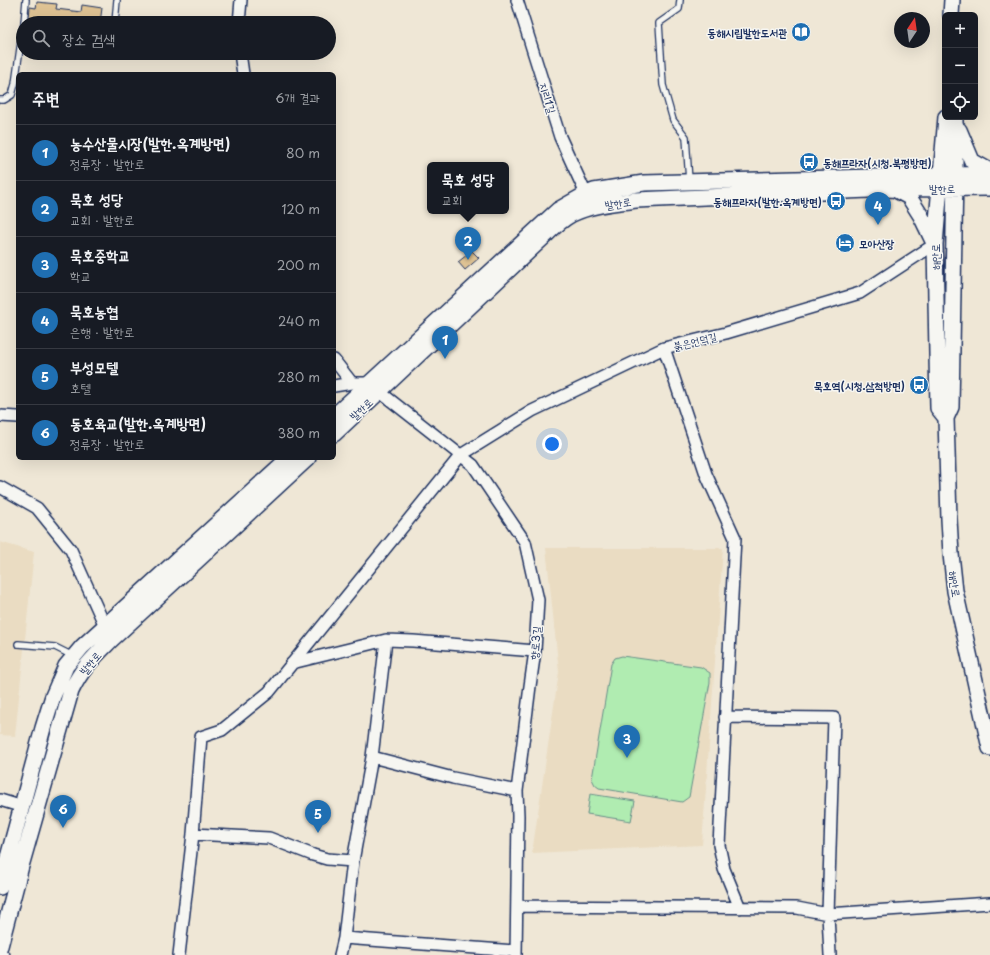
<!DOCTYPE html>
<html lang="ko">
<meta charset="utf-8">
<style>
body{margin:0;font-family:"Playpen Sans","Poor Story",sans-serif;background:#242831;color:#f1f3f6}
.controls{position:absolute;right:12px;top:12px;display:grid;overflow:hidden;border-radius:6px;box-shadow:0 4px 16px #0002}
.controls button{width:36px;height:36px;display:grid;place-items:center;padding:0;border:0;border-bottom:1px solid #363941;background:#171b24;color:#f1f3f6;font:20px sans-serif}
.compass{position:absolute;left:894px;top:12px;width:36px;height:36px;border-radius:50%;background:#171b24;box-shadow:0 4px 16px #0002;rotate:13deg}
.you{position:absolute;left:552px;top:444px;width:14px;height:14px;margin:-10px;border:3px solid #fff;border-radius:50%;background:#1a73e8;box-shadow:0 0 0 6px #1a73e833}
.badge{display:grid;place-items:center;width:26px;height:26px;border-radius:50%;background:#1f6fb2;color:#fff;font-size:13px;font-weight:700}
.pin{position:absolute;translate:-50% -33px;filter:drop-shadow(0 1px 2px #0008)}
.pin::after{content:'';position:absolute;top:21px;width:14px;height:12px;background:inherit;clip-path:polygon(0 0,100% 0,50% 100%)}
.popup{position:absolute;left:427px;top:162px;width:82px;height:52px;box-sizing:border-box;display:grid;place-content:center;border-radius:6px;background:#171b24;filter:drop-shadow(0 1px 3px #0005);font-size:13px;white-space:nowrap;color:#9ea1a6}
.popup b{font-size:15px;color:#f1f3f6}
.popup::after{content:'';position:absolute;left:50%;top:100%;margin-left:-8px;border:8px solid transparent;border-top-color:#171b24}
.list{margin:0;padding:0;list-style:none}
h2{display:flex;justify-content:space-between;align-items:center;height:52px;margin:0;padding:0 16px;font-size:17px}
h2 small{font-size:13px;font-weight:400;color:#9ea1a6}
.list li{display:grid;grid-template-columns:26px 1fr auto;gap:12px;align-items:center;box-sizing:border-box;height:56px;padding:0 16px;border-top:1px solid #363941}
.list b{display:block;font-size:15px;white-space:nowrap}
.list p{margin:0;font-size:13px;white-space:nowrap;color:#9ea1a6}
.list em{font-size:13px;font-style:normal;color:#9ea1a6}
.icon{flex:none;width:22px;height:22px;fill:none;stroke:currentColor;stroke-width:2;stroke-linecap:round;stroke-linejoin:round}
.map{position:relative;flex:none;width:990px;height:955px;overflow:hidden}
.search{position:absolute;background:#171b24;box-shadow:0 4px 16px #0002;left:16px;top:16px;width:320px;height:44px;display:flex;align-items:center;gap:10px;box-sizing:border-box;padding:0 14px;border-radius:22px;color:#9ea1a6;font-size:15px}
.panel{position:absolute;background:#171b24;box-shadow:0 4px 16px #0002;left:16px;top:72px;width:320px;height:388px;border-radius:6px}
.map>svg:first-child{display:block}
.built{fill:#eadcc2}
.green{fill:#b0ecb1;stroke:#668e88}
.building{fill:#dfc394;stroke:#1b2f5e}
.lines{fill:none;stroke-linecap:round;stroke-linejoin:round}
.lane-casing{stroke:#1b2f5e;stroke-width:8}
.street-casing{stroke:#1b2f5e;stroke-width:14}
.secondary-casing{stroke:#1b2f5e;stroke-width:18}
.lane{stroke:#f6f6f2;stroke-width:5.5}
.street{stroke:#f6f6f2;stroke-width:11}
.secondary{stroke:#f6f6f2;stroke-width:15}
.labels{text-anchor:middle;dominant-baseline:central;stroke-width:3;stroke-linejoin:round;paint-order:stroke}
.poi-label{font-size:11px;font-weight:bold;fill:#1b2f5e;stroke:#f6f6f2;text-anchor:end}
.street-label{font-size:11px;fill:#1b2f5e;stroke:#f6f6f2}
</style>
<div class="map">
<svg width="990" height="955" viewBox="0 0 990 955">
<rect width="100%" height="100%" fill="#efe7d6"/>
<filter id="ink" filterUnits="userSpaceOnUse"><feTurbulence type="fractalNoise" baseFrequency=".025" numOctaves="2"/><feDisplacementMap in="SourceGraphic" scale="8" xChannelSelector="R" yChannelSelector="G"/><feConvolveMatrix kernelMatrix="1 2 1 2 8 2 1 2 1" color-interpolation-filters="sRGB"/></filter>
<g filter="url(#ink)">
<path class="built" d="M0,542L34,552L15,736L0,735Z
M546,548H723L702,845L532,853L559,672Z"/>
<path class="green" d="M622,656L701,667L710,673V682L689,797L682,802L599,788L595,785L592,779L611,664L615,658Z
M590,794L635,801L631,821L587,814Z"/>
<path class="building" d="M37,2L57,4L56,9L81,12L82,5L102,8L100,23H66L29,19L30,7L36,8Z
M472,251L479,258L465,270L458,262Z"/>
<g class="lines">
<g class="lane-casing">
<path id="lane" d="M680,0L679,9L659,23L663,85L673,120L686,137L689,181
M24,23L26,0
M115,23L117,0
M0,100H4L12,95L15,84L23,27
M18,644L55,647L73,656"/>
</g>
<g class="street-casing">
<path id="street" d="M517,0L560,137L586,194
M239,23L241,0
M240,53L243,74
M664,348L706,474L735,538L719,845L724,869L740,908
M334,360L352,383H370
M334,386L352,383
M380,392L473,465L525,542L538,600L535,651L530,686L517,791L518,816L516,955
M0,416L18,417
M0,487L37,508L71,550L105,626
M292,663L386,640L413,641L535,651
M725,717L834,718L828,914L830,955
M372,757L453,778L517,791
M0,800L23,807
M193,834L269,838L313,855L327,859L353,861
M517,906L797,908L828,914L990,903
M344,938L516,951
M0,953L3,955
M179,955L193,834L201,737L222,730L269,692L461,455L532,411L664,348L726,333L860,293L935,244
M340,955L344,938L353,861L372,757L386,640"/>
</g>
<g class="secondary-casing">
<path id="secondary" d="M951,15L952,0
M946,117L935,244L938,408L946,418
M955,117V174L951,407L946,418L949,519L951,554L955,591L990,748
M959,130L972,161L990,171
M894,189L909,197L921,216L934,243
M334,416L558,210L586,194L594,191L644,183L990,174
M334,434L548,233C555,226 563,219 572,214C592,204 615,203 636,200L893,189L990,188
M0,887L43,728L53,696L66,666L82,647L289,458
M0,946L21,866L71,691C82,668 93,658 111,640L308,458"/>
</g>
<use href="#lane" class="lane"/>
<use href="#street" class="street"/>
<use href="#secondary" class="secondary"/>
</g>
</g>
<defs>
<g id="library-disc" transform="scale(1)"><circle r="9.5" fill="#1f6fb2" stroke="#f6f6f2"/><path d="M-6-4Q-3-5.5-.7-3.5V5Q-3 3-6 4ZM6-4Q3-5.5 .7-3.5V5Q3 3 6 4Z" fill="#fff"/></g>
<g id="bus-disc" transform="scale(1)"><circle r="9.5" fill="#1f6fb2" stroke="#f6f6f2"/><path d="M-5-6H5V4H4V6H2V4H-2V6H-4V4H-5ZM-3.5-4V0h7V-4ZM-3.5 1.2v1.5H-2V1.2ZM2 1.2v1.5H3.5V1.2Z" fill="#fff"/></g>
<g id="hotel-disc" transform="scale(1)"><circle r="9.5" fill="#1f6fb2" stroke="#f6f6f2"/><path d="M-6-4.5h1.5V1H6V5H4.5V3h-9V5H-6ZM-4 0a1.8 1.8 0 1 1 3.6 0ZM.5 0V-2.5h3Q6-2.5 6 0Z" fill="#fff"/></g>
</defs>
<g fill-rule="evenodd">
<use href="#library-disc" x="801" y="32"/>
<use href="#bus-disc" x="809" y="162"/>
<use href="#bus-disc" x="836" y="201"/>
<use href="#hotel-disc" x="845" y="243"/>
<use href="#bus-disc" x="919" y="385"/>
</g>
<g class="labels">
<g class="poi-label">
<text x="787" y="32">동해시립발한도서관</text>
<text x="823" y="162" text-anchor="start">동해프라자(시청.북평방면)</text>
<text x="822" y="201">동해프라자(발한.옥계방면)</text>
<text x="859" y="243" text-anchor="start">모아산장</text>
<text x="905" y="385">묵호역(시청.삼척방면)</text>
</g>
<g class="street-label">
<text transform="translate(548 98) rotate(73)">지리1길</text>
<text x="942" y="188">발한로</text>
<text transform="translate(618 203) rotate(-9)">발한로</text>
<text transform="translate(935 257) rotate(-90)">해안로</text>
<text transform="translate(695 341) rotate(-14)">붉은언덕길</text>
<text transform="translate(361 409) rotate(-43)">발한로</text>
<text transform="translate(955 584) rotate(81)">해안로</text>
<text transform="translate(535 643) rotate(-85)">향로3길</text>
<text transform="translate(90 663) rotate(-50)">발한로</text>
</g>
</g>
</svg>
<div class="controls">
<button>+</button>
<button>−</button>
<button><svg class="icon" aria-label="locate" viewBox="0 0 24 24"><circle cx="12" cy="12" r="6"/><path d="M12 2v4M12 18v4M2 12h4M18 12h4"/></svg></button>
</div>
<svg class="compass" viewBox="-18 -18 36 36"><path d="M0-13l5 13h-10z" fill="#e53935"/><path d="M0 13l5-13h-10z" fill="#9ea1a6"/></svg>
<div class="you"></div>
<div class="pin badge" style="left:445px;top:359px">1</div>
<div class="pin badge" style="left:468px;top:260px">2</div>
<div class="popup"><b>묵호 성당</b>교회</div>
<div class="pin badge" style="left:627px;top:758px">3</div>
<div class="pin badge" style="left:878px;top:225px">4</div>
<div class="pin badge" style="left:318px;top:833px">5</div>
<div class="pin badge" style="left:63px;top:828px">6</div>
<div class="search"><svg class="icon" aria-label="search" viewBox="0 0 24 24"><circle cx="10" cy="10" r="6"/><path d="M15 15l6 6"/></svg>장소 검색</div>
<section class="panel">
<h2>주변<small>6개 결과</small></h2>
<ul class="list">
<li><span class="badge">1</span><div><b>농수산물시장(발한.옥계방면)</b><p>정류장 · 발한로</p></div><em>80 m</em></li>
<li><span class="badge">2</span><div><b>묵호 성당</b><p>교회 · 발한로</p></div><em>120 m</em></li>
<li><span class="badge">3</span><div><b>묵호중학교</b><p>학교</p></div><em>200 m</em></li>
<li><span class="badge">4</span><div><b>묵호농협</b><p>은행 · 발한로</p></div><em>240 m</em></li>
<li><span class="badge">5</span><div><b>부성모텔</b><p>호텔</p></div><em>280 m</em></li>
<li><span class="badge">6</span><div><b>동호육교(발한.옥계방면)</b><p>정류장 · 발한로</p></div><em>380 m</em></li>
</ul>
</section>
</div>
